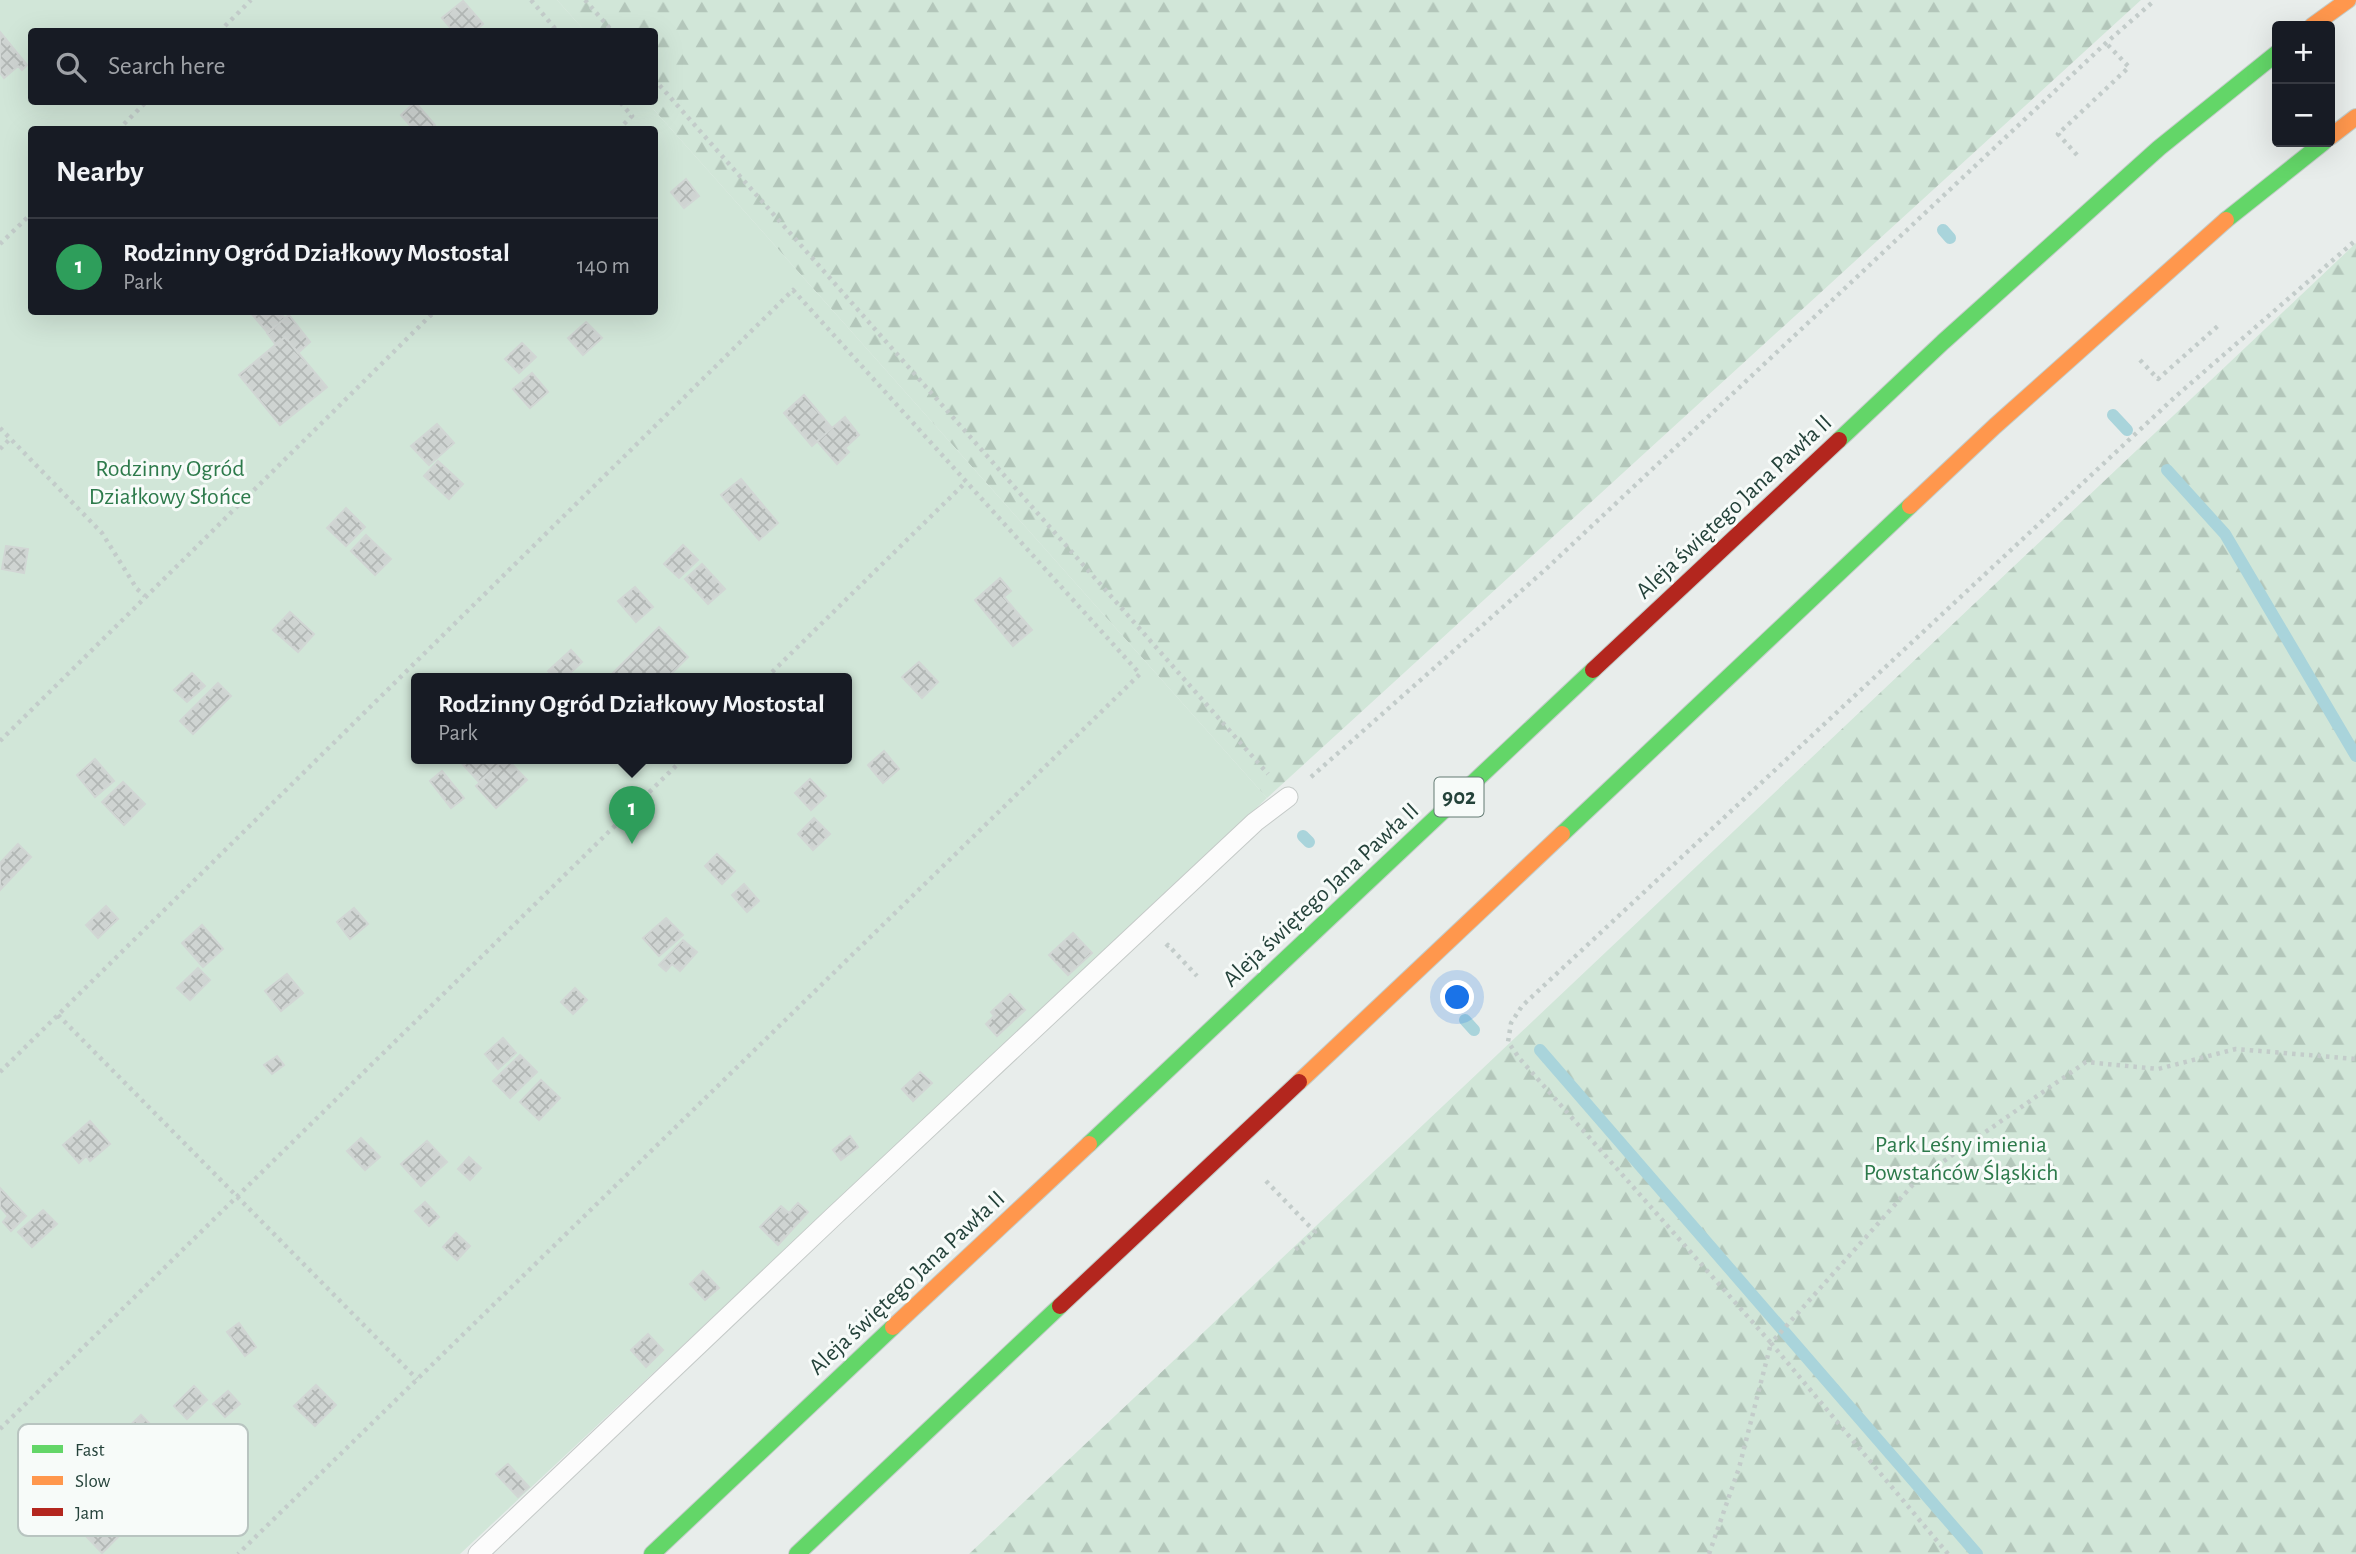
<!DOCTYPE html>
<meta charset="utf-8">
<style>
body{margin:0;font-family:"Alegreya Sans",sans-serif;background:#242831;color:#f1f3f6}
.controls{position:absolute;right:21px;top:21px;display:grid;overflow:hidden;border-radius:7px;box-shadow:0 7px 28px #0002}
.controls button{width:63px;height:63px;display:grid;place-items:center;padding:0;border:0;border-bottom:2px solid #363941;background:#171b24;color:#f1f3f6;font:35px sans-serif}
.you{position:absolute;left:1458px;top:998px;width:24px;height:24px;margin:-18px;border:5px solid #fff;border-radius:50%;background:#1a73e8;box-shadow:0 0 0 10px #1a73e833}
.badge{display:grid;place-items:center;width:46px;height:46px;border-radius:50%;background:#697e78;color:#fff;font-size:23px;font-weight:700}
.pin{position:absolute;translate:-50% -58px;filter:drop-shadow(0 2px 4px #0008)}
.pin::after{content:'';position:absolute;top:37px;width:24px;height:21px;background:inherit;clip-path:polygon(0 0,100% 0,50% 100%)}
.popup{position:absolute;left:411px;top:673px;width:441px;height:91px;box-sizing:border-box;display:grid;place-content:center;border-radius:7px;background:#171b24;filter:drop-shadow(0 2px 5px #0005);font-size:23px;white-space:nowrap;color:#9ea1a6}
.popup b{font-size:26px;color:#f1f3f6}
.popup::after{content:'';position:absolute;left:50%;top:100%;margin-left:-14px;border:14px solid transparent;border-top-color:#171b24}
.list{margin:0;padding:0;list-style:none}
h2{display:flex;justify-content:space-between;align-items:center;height:91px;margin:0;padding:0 28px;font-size:30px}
h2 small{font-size:23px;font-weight:400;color:#9ea1a6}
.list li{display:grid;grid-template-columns:46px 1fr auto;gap:21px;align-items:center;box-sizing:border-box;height:98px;padding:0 28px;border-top:2px solid #363941}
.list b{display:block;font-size:26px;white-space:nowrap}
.list p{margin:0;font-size:23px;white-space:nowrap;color:#9ea1a6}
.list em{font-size:23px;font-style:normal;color:#9ea1a6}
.icon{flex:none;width:38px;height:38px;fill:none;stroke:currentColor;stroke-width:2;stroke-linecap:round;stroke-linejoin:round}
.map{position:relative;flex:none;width:2356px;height:1554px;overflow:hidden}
.search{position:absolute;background:#171b24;box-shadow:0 7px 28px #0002;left:28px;top:28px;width:630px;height:77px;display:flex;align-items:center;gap:18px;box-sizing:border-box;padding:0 24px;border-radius:7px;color:#9ea1a6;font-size:26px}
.panel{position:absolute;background:#171b24;box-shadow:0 7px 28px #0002;left:28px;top:126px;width:630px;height:189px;border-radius:7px}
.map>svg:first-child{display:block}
.forest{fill:url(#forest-firs)}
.garden{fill:#d1e6d8;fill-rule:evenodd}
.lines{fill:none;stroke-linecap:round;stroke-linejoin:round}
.stream{stroke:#a9d4db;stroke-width:12}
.building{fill:url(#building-cross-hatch);stroke:#d1d6d4;stroke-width:2}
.lane-casing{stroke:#c5cac8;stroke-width:21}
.fast-casing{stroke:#c3ccc9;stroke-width:18}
.slow-casing{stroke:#c3ccc9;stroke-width:18}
.jam-casing{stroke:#c3ccc9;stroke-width:18}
.path{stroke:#c3ccca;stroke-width:4.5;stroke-dasharray:3.5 5;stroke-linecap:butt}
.lane{stroke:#fcfcfc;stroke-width:19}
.fast{stroke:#63d668;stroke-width:16}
.slow{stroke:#ff974d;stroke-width:16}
.jam{stroke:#b3261e;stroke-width:16}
.labels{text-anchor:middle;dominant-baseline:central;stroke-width:6;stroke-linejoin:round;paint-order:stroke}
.shield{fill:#f7fbf9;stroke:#637a73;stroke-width:2}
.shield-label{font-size:23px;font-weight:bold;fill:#24423a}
.park-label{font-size:24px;fill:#2d7a4b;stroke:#f7fbf9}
.street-label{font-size:24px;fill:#24423a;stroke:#f7fbf9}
.key{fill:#f7fbf9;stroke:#b8c4c0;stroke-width:2}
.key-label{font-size:19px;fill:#24423a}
</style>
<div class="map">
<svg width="2356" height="1554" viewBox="0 0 2356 1554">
<defs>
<pattern id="forest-firs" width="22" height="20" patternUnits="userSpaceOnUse" patternTransform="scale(1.75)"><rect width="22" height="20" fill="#d1e6d8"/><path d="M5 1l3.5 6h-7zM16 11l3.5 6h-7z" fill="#b3c6ba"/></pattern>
<pattern id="building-cross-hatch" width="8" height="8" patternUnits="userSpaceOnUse" patternTransform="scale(1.75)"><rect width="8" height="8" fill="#cfd4d2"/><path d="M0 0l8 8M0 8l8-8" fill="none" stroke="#b2b7b5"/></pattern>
</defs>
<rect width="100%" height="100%" fill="#e8edeb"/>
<path class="forest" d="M557,0H2141L1267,798L647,102H654V32L585,31Z
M2356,243V1554H969Z"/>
<path class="garden" d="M0,0H557L585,31L32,32V102H647L1267,798L460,1554H0ZM32,130H654V312H32ZM417,678H847V758H417Z"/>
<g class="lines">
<path class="stream" d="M1943,230L1950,238
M2113,415L2127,430
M2167,470L2225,534L2356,756
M1303,836L1309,842
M1465,1020L1474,1030
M1540,1050L1977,1554"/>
</g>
<path class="building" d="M463,1L483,24L474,32H454L442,18Z
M0,32L27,65L22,70L18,66L4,78L0,73Z
M415,102L435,125L430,130H414L401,115Z
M686,179L699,196L684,208L671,192Z
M250,312H279L285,318L268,333Z
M289,315L310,342L298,353L285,337L276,345L267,333Z
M586,322L602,338L583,355L568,338Z
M285,337L327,387L280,425L239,375Z
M522,343L536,357L519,373L505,359Z
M532,373L548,392L530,408L513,389Z
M804,395L832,428L812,446L784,413Z
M845,417L859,435L845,448L849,452L837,464L817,441Z
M437,424L454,443L429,465L411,446Z
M438,461L463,484L449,499L424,476Z
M741,479L778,523L759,540L721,495Z
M346,508L365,527L346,546L327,528Z
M366,535L391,559L375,575L351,551Z
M683,545L698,560L679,578L664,564Z
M6,546L28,549L24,573L2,569Z
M702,564L725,589L708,604L685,579Z
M1000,578L1011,591L1004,597L1032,630L1013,646L975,600Z
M635,587L653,607L636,622L618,601Z
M290,612L314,634L298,652L273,630Z
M659,627L688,657L667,678H608Z
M571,650L582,662L565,678H555L548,671Z
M919,662L938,682L922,698L902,677Z
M192,673L205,686L187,702L174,690Z
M218,683L231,696L193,734L180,721Z
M884,751L899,769L883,783L868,765Z
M457,758H506L479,782Z
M506,758L527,780L496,808L476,786Z
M95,759L114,781L95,797L77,775Z
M442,771L464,798L451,808L430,781Z
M810,779L826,796L811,810L795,793Z
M123,782L145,804L124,825L102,802Z
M814,818L830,834L813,850L798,834Z
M18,844L31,857L0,890V863Z
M717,854L735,871L722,884L705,866Z
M744,884L759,901L747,912L732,895Z
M106,906L118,919L98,938L86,925Z
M354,908L368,924L350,939L337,922Z
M666,918L683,935L659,956L643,938Z
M202,925L223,949L203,967L182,943Z
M1073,933L1092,953L1068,975L1049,955Z
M683,940L697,952L680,971L672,964L666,971L659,965Z
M198,968L210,980L190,1000L177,988Z
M287,974L303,993L281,1011L265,991Z
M575,988L587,1000L573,1014L561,1002Z
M1010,994L1025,1010L997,1036L986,1024L994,1016L991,1012Z
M503,1038L516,1053L498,1069L485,1054Z
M520,1055L537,1072L510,1098L493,1081Z
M277,1056L284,1065L272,1074L264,1065Z
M920,1072L932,1083L913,1101L902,1089Z
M541,1080L560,1098L539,1120L520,1102Z
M90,1121L110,1144L90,1161L86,1156L79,1163L63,1145Z
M850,1136L858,1147L841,1160L833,1150Z
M361,1138L380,1157L365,1170L347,1151Z
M427,1141L447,1162L421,1186L401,1164Z
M469,1157L481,1168L470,1180L458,1169Z
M0,1188L26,1216L11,1231L3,1222L8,1216L0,1207Z
M425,1202L439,1217L429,1226L415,1211Z
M798,1203L808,1212L778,1245L760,1227L781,1206L789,1213Z
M43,1210L57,1224L32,1247L18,1232Z
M456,1233L470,1246L457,1260L443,1247Z
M703,1271L719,1288L705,1300L690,1284Z
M239,1323L256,1347L245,1356L227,1332Z
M648,1334L663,1350L646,1367L631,1350Z
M316,1385L336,1405L315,1426L294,1406Z
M194,1386L207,1400L187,1419L174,1406Z
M228,1391L240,1404L225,1417L213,1404Z
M141,1415L156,1430L135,1450L120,1435Z
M508,1464L529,1487L518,1497L496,1474Z
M142,1478L161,1498L143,1516L124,1497Z
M79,1490L96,1507L74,1529L58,1512Z
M110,1511L126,1529L102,1553L85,1535Z"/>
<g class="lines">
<g class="lane-casing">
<path id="lane" d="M478,1554L833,1217L1255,822L1288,797"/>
</g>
<g class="fast-casing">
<path id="fast" d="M2226,220L2324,142
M1839,440L1943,342L2159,148L2277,53
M1562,834L1910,506
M1089,1144L1593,670
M652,1554L893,1327
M797,1554L1060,1306"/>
</g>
<g class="slow-casing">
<path id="slow" d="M2312,26L2348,0
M2330,137L2356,117
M1910,506L1995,426L2226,220
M1299,1082L1562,834
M893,1327L1089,1144"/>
</g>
<g class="jam-casing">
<path id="jam" d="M1593,670L1839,440
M1060,1306L1299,1082"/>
</g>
<path class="path" d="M531,0L558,32
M585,0L613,32
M219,32L251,0
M654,79L1268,774
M118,130L146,102
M618,130L632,116L620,102
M2077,155L2058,134L2129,67L2106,43
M0,244L32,213
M2140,360L2158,379L2219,325
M0,428L102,533L137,589L145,596
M0,449L10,439
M766,678L966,482
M0,741L434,312
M1311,777L1546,569L2106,43L2155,0
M1166,947L1168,945L1197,976
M58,1015L417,1379
M0,1072L793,290L1140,674L238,1554
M1266,1181L1315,1232L1295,1250
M0,1429L684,758
M1709,1554L1739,1468L1771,1343L1520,1059L1508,1042L1511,1023L1522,1006L2175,397L2356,240
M1948,1554L1771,1343L1918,1179L2086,1062L2158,1069L2236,1049L2356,1059"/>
<use href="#lane" class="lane"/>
<use href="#fast" class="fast"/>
<use href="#slow" class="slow"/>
<use href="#jam" class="jam"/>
</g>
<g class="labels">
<rect class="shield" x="1434.5" y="777.5" width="49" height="39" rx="5"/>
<g class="shield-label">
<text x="1459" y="797">902</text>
</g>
<g class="park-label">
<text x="170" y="469">Rodzinny Ogród<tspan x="170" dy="28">Działkowy Słońce</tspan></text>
<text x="1961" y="1145">Park Leśny imienia<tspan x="1961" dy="28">Powstańców Śląskich</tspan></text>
</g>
<g class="street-label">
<text transform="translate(1734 507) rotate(-43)">Aleja świętego Jana Pawła II</text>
<text transform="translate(1321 895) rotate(-43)">Aleja świętego Jana Pawła II</text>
<text transform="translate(907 1283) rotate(-43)">Aleja świętego Jana Pawła II</text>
</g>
</g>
<rect x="18" y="1424" width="230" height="112" rx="10" class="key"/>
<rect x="32" y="1445" width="31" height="8" fill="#63d668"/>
<rect x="32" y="1476" width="31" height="9" fill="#ff974d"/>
<rect x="32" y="1508" width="31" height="8" fill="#b3261e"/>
<g class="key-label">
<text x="75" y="1456">Fast</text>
<text x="75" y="1487">Slow</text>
<text x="75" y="1519">Jam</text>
</g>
</svg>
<div class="controls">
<button>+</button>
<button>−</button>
</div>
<div class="you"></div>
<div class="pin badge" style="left:632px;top:844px;background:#2e9e5b">1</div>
<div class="popup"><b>Rodzinny Ogród Działkowy Mostostal</b>Park</div>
<div class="search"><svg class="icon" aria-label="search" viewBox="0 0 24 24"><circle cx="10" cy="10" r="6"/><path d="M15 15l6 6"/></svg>Search here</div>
<section class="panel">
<h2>Nearby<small></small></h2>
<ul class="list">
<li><span class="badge" style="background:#2e9e5b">1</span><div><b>Rodzinny Ogród Działkowy Mostostal</b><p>Park</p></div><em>140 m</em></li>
</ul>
</section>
</div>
